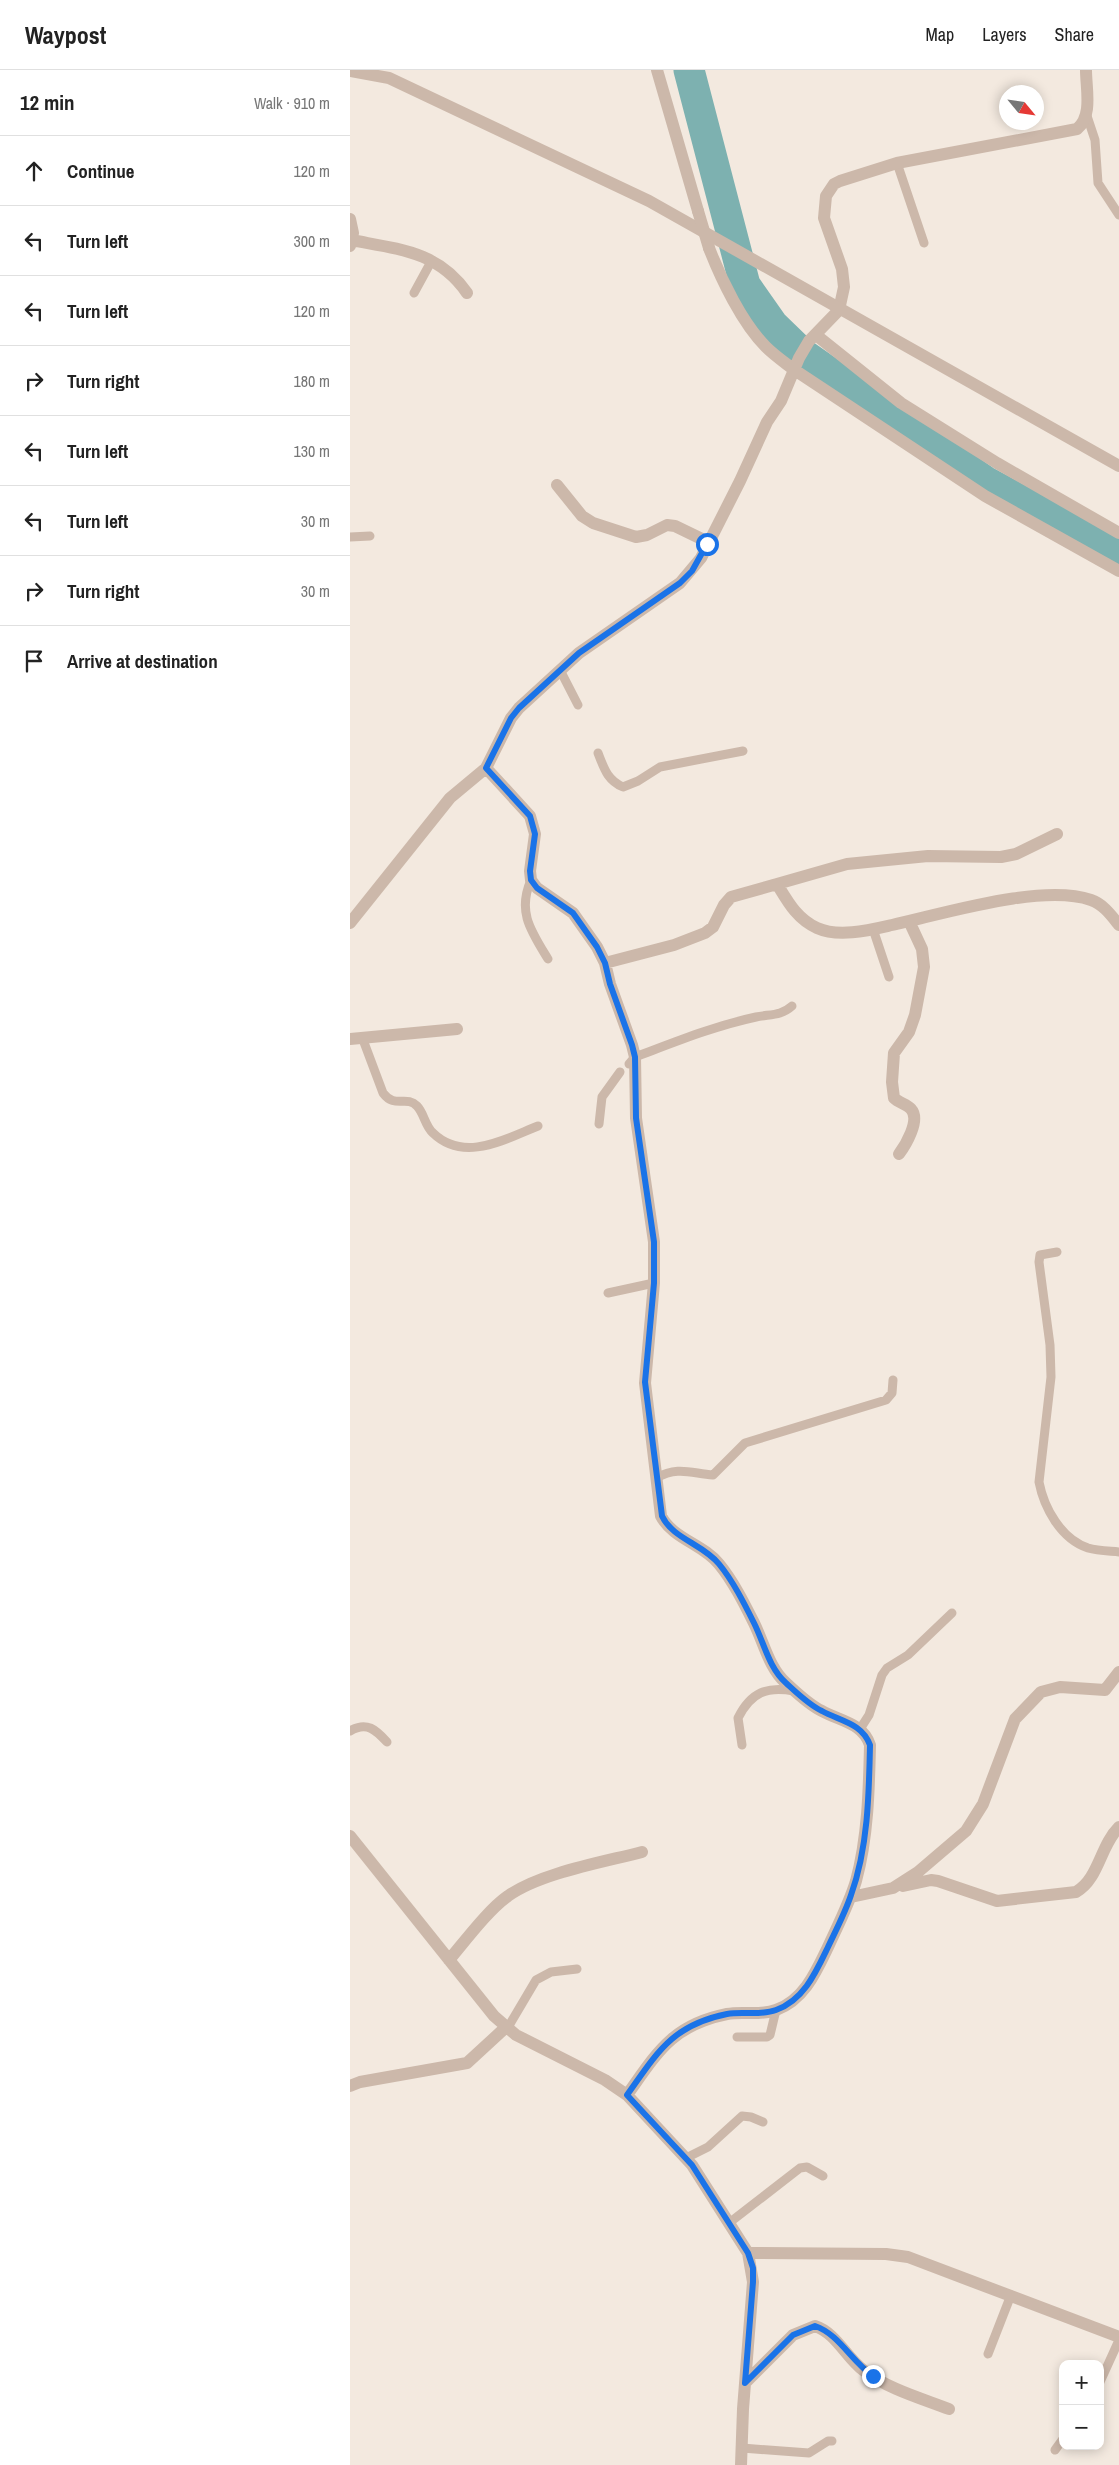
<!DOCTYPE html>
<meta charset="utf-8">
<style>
body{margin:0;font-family:"Archivo Narrow",sans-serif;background:#f6f6f6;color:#222}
.controls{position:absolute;right:15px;bottom:15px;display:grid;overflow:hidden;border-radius:10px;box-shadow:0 2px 12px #0003}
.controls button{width:45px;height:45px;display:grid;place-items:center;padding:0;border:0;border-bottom:1px solid #e0e0e0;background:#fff;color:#222;font:25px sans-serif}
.compass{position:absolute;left:649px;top:15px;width:45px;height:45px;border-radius:50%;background:#fff;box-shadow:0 2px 12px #0003;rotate:119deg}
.stop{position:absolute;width:15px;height:15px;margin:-11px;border:4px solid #1a73e8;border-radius:50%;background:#fff}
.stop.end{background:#1a73e8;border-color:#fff;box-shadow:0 1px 5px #0008}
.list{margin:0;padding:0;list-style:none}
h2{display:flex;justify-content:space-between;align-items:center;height:65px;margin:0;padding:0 20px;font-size:21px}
h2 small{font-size:16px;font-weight:400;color:#767676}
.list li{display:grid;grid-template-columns:32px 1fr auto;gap:15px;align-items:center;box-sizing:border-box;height:70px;padding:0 20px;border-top:1px solid #e0e0e0}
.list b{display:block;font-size:19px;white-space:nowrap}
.list em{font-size:16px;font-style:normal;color:#767676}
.icon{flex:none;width:28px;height:28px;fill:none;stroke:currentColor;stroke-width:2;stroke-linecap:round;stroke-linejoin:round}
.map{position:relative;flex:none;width:769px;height:2395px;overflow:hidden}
header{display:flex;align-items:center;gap:30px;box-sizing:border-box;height:70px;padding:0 25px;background:#fff;border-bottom:1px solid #e0e0e0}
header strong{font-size:24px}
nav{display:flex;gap:28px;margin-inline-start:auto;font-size:18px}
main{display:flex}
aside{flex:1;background:#fff}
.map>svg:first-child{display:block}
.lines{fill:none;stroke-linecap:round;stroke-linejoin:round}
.river{stroke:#7db1b0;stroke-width:31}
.service{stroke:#ccb8aa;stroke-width:9}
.minor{stroke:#ccb8aa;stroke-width:12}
.tertiary{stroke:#ccb8aa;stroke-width:12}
.minor-bridge{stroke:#ccb8aa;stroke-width:12}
.route{stroke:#1a73e8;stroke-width:6}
</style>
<header>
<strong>Waypost</strong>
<nav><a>Map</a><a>Layers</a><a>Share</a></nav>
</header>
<main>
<aside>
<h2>12 min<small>Walk · 910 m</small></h2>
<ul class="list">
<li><svg class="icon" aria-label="ahead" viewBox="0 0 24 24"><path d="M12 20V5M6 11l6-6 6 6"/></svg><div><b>Continue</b></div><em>120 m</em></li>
<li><svg class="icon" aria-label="left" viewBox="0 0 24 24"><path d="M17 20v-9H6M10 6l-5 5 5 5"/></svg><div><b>Turn left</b></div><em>300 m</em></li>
<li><svg class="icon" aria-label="left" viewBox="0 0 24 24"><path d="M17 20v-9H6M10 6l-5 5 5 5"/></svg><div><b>Turn left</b></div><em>120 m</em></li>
<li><svg class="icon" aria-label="right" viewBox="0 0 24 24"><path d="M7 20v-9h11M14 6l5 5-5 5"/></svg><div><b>Turn right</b></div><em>180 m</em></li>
<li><svg class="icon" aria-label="left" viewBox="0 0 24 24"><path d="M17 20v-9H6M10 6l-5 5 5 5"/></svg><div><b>Turn left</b></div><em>130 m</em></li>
<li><svg class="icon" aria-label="left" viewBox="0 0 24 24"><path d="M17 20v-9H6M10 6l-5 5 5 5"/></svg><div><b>Turn left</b></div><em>30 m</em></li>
<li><svg class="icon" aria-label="right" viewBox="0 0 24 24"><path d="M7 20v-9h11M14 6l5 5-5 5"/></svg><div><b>Turn right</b></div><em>30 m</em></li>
<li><svg class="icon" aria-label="arrive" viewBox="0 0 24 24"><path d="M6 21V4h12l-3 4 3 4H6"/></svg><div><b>Arrive at destination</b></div></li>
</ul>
</aside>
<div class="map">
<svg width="769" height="2395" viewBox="0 0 769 2395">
<rect width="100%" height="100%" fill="#f3e9df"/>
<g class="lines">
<path class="river" d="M339,0L395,215L423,255L453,284L635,411L769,484"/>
<path class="service" d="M737,46L745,70L748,113L769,145
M547,93L574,173
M64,223L82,190
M0,467L20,466
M210,600L228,635
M248,683C254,698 257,710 273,717L288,711L310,697L393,681
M181,810C167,842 181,861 198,889
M523,859L539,907
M12,967L33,1023C45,1039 56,1025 67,1036C74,1043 75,1056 83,1063C114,1093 155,1069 188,1056
M279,994L285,987C325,972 364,956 406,947C420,944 431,946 442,936
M249,1054L252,1027L270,1002
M707,1182L690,1185L689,1192L700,1275L701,1307L689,1412C694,1438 711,1469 738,1478C748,1481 759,1481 769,1482
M258,1223L304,1213
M306,1408C328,1396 340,1403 363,1405L395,1373L536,1330L542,1323L543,1310
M510,1659L519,1645L532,1605L537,1598L558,1585L602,1543
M0,1661C17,1651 26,1660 37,1672
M392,1675L388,1648C401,1622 417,1616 444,1621
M157,1959L186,1910L201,1902L227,1899
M387,1967H417L420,1965L426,1940
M336,2088L358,2077L392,2046L401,2047L413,2052
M379,2153L450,2098L457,2097L473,2106
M638,2284L661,2225
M750,2312L769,2270
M392,2378L459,2383L478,2371H482
M705,2380L713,2369"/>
<path class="minor" d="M307,0L348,141
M0,149L3,163L0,176
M1,170C48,179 88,181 117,223
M359,178C371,209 392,253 416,277C424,285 434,292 443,299L635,426L769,501
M466,265L551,333L647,393L769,463
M207,415L232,446L243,453L286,467L297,465L317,455L325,456L358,472
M136,698L180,746L185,764L180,801L181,810L187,818L223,843L247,877L255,893L260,914L282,975L285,987L286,1048L304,1172V1213L295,1313L311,1446C323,1469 353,1474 369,1494C383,1511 394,1533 404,1553C414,1573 419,1598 436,1613C447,1623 459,1635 472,1641C490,1651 513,1653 520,1675C519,1719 518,1767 506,1811C499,1834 488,1855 478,1877C466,1902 454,1930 426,1940C410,1946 393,1941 377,1944C322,1955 307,1983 277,2025
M427,814C438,832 447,849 467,858C489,868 520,860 542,855C593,844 692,813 741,830C753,834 761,845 769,855
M0,853L100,728L136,698L161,648L169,638L229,583L330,513L351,488L390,411L417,352L431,331L449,288L459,271L489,240L494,217L492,199L474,148L476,126L484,114L490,111L547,93L727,59C743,46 736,19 736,0
M255,893L324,875L355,863L363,857L374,835L381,827L427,814L497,794L578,786L651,787L666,784L707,764
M0,969L107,959
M549,1084C555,1076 571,1050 561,1039C557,1034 549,1033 544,1028L542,1012L544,983L559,962L565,945L574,897L572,879L559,851
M0,1766L144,1946L166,1965L255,2010L277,2025L342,2095L398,2183L403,2212L393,2339L391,2395
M553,1816L581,1810L588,1811L647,1831L726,1822C749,1809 750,1776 769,1757
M501,1827L543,1818L568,1802L616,1761L633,1734L665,1649L691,1622L710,1617L755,1620L769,1602
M99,1890C115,1871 139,1839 158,1826C190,1803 254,1792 292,1782
M0,2016L10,2012L117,1993L155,1958
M398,2183L536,2184L558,2187L769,2267
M395,2313L443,2265L465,2256C486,2263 496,2287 513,2300C538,2319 570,2328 599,2339"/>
<path class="tertiary" d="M0,1L39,8L299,131L769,396"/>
<path class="minor-bridge" d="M348,141L359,178"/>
</g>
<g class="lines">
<path class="route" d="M357,474L342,501L330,513L229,583L169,638L161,648L136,698L180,746L185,764L180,801L181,810L187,818L223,843L247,877L255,893L260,914L282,975L285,987L286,1048L304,1172V1213L295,1312L312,1446C323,1469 353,1474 369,1494C383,1511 394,1533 404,1553C414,1573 419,1598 436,1613C447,1623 459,1635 472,1641C490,1651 512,1653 520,1675C519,1724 518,1778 501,1825C495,1843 486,1860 478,1877C466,1902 454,1930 426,1940C410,1946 393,1941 377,1944C322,1955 307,1983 277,2025L342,2095L398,2183L403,2198V2212L395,2313L443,2265L465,2256C489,2264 502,2292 523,2306"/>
</g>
</svg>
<div class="controls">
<button>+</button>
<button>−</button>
</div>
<svg class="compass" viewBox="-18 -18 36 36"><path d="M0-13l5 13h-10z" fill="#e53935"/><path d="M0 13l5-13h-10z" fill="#767676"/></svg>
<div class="stop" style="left:357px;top:474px"></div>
<div class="stop end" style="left:523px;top:2306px"></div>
</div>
</main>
